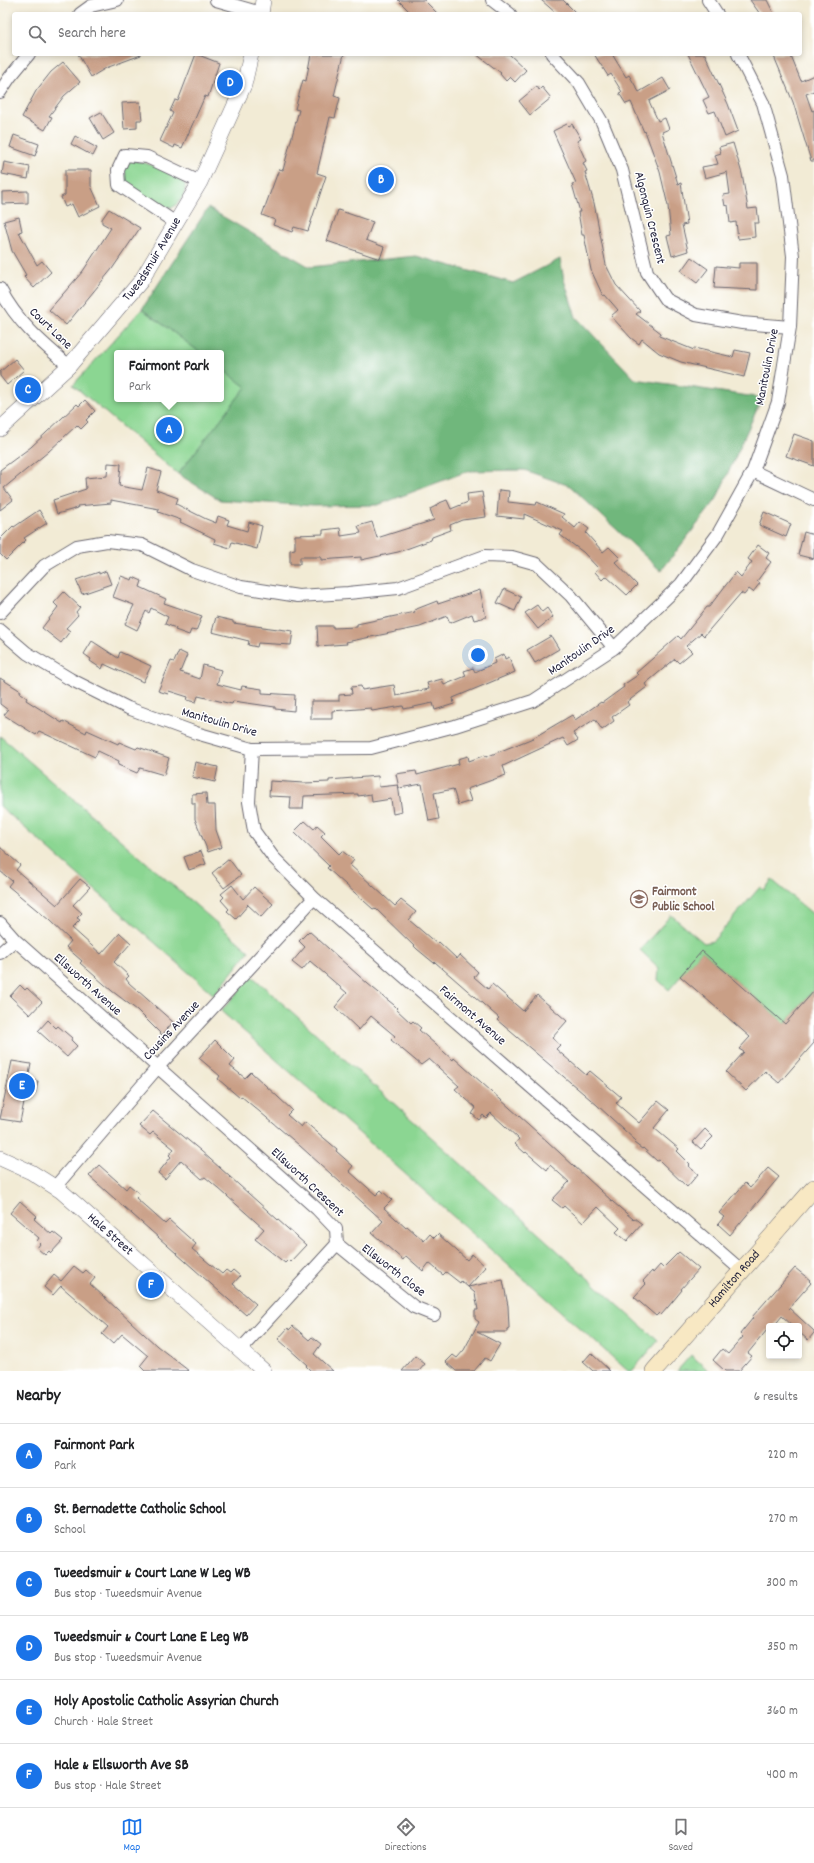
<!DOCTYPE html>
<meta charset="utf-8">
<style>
body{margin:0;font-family:Dekko,sans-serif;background:#f6f6f6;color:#202124}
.controls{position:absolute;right:12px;bottom:12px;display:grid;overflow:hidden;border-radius:4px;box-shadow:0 2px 6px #0003}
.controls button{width:36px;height:36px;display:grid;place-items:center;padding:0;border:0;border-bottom:1px solid #e0e0e0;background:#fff;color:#202124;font:20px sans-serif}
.you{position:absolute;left:478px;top:655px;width:14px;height:14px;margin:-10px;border:3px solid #fff;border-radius:50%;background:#1a73e8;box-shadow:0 0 0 6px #1a73e833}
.badge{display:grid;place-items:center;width:26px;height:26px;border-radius:50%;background:#1a73e8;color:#fff;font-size:13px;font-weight:700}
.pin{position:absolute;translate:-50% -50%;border:2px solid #fff;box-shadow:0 1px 4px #0006}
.popup{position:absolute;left:114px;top:350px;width:110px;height:52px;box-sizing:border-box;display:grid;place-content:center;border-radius:4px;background:#fff;filter:drop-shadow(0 1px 3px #0005);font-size:13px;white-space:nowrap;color:#757577}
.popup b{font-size:15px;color:#202124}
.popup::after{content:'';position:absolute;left:50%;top:100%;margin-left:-8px;border:8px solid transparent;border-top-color:#fff}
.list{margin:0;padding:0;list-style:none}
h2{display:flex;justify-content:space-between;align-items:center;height:52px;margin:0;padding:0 16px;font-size:17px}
h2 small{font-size:13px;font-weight:400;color:#757577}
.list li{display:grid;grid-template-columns:26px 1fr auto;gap:12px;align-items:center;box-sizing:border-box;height:64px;padding:0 16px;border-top:1px solid #e0e0e0}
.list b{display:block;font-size:15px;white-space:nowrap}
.list p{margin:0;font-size:13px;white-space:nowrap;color:#757577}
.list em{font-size:13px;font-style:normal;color:#757577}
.icon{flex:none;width:22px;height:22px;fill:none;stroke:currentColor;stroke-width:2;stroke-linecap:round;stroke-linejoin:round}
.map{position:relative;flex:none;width:814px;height:1371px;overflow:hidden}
.search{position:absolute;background:#fff;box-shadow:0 2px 6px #0003;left:12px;right:12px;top:12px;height:44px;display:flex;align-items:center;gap:10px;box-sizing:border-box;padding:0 14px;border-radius:4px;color:#757577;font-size:15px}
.sheet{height:436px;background:#fff}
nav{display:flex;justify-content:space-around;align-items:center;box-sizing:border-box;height:56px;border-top:1px solid #e0e0e0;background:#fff;font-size:11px;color:#757577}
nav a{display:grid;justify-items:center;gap:2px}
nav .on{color:#1a73e8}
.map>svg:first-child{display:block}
.green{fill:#8bd692;stroke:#567c66}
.forest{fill:#70b77c;stroke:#496c5c}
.building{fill:#c99f86}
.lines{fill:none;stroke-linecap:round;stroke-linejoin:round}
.minor-casing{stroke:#6b6871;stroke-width:14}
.tertiary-casing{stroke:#6b6871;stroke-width:16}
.secondary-casing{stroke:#6b6871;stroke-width:18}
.minor{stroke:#fff;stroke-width:12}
.tertiary{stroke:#fff;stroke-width:15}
.secondary{stroke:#f8e8c3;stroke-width:17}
.labels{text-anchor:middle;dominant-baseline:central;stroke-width:3;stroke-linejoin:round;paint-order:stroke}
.street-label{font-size:13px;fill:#22223b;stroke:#fff}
.education-label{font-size:13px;font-weight:bold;fill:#785e54;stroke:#fff;text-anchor:start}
</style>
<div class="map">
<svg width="814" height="1371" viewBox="0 0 814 1371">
<rect width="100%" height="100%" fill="#fff"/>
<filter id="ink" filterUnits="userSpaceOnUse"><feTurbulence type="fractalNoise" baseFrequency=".025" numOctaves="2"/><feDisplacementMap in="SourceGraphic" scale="8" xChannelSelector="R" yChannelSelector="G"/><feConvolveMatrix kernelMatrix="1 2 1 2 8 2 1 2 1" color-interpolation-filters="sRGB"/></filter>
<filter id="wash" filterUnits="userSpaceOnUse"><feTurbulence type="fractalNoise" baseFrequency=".012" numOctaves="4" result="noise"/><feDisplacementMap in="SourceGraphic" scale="16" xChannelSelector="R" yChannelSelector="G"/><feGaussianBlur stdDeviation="0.9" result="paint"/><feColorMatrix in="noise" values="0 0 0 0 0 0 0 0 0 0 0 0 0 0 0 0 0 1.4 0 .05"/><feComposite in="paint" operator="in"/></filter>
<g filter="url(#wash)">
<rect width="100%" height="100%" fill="#f2ebd5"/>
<path class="green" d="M130,160C149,162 170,172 185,184C186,195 181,201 172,208C161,207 128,190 123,180C120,172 125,165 130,160Z
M142,309L201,353H117V399H221V368L246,387L178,474L73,385Z
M0,736L249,951L214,995L0,806Z
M772,880L814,915V990L785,1024L702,951L669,990L658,980L659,968L640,950L671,915L704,943L713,941L760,887L764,890Z
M252,976L658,1341L632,1371H628L221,1011Z
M691,1355L709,1371H677Z"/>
<path class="forest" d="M208,208L310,267L416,256L513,283L560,259L564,280L576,317L635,379L762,398L716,500L661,571L570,486L524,470L468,471L378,505L313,506L220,500L178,474L246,387L221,368V353H201L142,309Z"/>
<g id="blocks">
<path class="building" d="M398,0H424L438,14H412Z
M541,0H563L577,14H557Z
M750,0H767L774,14H760Z
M78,54H141V55L106,68L91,77Z
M196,54L219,63L208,97L205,96L182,148L175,145L174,148L160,141L173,113L170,111L175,100L178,101Z
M311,54H344L334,96L340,98L335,118L330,117L317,173L326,176L308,231L294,227L292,232L273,225L275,220L262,215L279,169L283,170L299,110L295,109L303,80L306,81Z
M476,54H509L526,70L515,82L510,77L506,81L500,74L501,73Z
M594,54H612L626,77L629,75L639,92L663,78L670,90L649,101L658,121L665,118L669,129L662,132L678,184L681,183L687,224L682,225L688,251L672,256L667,236L671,235L668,206L660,172L645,131L644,132L631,102L626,104L619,93L622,92L611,74L608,76Z
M688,54H705L728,104L738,131L725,137L715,111L709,113L703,100L709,97Z
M773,54H790L801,81L814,75V91L806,94L812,111L814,110V161H811L793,102Z
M63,62L80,82L64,96L49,116L52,117L45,130L22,117L36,91L51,72Z
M537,86L539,90L542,87L551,98L530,115L519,101Z
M140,102L142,120H137V128L124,129L122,103Z
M101,112L114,133L103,140L90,118Z
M567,124L569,126L572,124L581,139L577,141L586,161L583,163L587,171L585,172L594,203L606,265L616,285L640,311L636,314L661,333L659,336L694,350V348L733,357L735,350L750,353L744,377L681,362L659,353L642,339L639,344L631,338L611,316L618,310L605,295L603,296L591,270L584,235H582L578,212H580L572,184L576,183L553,131Z
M14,135L39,144L35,156L10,147Z
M75,136L97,148L93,156L71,144Z
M733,143L742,174L748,209L757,208L759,223H754L755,237L738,239L736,222L730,223L728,205L725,206L723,195L730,194L727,172L705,178L702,167L718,164L715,155L721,153L719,147Z
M4,162L30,167L28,179L2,174Z
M65,170H91V186L100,206L78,217L72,204L65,207L61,197L65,195Z
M28,191V203L2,204V192Z
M109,209L140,228L112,269L66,325L49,310L83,271L111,228L102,223V219Z
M338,210L373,222L366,240L384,247L380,259L327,241Z
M19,217L22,231L19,232L37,265L42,261L51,272L34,288L24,277L26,275L12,251L4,221Z
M691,257L708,269L697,283L681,271Z
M739,263H757V290L714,288L716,266L739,268Z
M15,359L24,370L7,385L0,376V372Z
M85,400L95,411L86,420L88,422L81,429L77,425L48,452L4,488L13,500L0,510V470L31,447L77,404L79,406Z
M794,434L814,441V466L786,456Z
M108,463L121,464L119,486L142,490L148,468L161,472L156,490L178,498L176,504L206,519L216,523L218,516L229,520L227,525L247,531L249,522L262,526L257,549L232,542L230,548L214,543L215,539L180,522L181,520L158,512L159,509L111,500V503L77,506L78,508L57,514L53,500L86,489L85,478L107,476Z
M499,490L509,491L508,502L536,505L537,502L564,514L562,517L575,528L580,522L589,529L586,533L603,552L609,547L620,558L615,562L637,585L627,595L606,576L602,580L595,572L598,568L583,552L560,535L563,531L524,514V519L497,516Z
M482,492L486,517L462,520L450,525L451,530L432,537L431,540L398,552L361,560V557L321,560V557H300V564H290V550L295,549V535L323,534V530L340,528L341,536L361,533L358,526L372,522L377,538L434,520L430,509L436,506L437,504L447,500L451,509L468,502L467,494Z
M39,510L47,523L24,538L26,540L6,560L0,554V539L13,526L14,527Z
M764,512L791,524L786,537L759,525Z
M804,532L814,535V559L798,555Z
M758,545L769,553L766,558L771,562L757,581L760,583L753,592L749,589L744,595L741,593L704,636L701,633L686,646L692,652L679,663L675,659L645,684L647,687L627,702L629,705L612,717L614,721L602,730L595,719L573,733L578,740L568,746L563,738L503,766L506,775L467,789L471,801L458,805L453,789L434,793L439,819L429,821L422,784L399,788L396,774L416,771L417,775L459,764L458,759L468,756L469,761L485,755L486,757L533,738L572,715L575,720L601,702L602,703L624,687L623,685L638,675L636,673L678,636L681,639L707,607H709L736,572L741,577L752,562L748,559Z
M106,571L111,584L82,594L76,580L99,572V574Z
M121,576L132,580L133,577L142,581L140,587L166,599L164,603L202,616L196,631L191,630L189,635L175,630L176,628L165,624L168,617L151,608L149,613L146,611L137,630L125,624L134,605L113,597Z
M504,589L521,597L515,611L497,603Z
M480,590L486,617L474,620L472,614L450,623L447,616L420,627L346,642L347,644L318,646L317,626H333V628L357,627V624L415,612L414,610L437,601L438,604Z
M64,592L80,607L76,612L78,615L66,628L70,631L61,643L42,628L58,607L54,603Z
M537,605L542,612L547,608L553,617L538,629L525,613Z
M216,617L233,621V623L293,631L291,645L258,643L257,647L248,645L249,641L212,632Z
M551,636L559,649L535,663L527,650Z
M92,641L118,658L120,652L151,666L143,682L104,664L102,669L90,661L91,659L84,654Z
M179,651L187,655L180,672L200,679L203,665L221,670L217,684L241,690L242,686L262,689V693L295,695L294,711L275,709V707L233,701L232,704L198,696L196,702L187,700L188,697L169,691L168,694L158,691L171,661L174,662Z
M504,654L505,659L509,657L515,672L453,698L454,704L435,710L433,703L404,709L403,706L372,711L371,708L332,711V719H311V701H339V695L352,694L351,687L361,686L362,690L394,685L396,696L429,689L427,683L442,679L444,685L466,676L464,671L473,668L475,672L495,663L494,659Z
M0,678L21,691L20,693L27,698L26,700L62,723L63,721L86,733L87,730L118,744L119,742L136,749L138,747L169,758L164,775L140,768L137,773L118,765L119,761L98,751L95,757L39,731L36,735L4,715L8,710L0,704Z
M195,762L218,767L215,782L192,777Z
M378,776L379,787L398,785L402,812L393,814L391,799L372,802L371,794L358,796V794L304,796L303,809H290L291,797L269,796L270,781L304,783L329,782V780Z
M206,793L207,805H215L216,830L222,847L208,852L195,819V803H192V794Z
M305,821L314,829L317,825L325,832L321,836L339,854L342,851L354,860L350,865L395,906L401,900L416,912L409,920L437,944L439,942L457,959L460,955L478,972L474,977L488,989L492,984L523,1011L537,995L567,1021L552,1038L560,1045L556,1049L586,1075L590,1071L621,1097L616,1103L639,1123L658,1101L669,1110L654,1128L679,1149L677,1151L690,1164L688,1166L698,1174L687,1187L659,1160L657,1161L643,1148L642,1149L634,1143L636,1141L597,1105L497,1020L499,1018L435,962L434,963L417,949L375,908L373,909L327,868L329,866L294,832Z
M0,847L20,865L16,870L57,905L80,879L90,887L73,905L82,913L77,918L80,920L72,928L101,954L120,933L131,943L114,962L129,976L126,979L129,983L173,1022L162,1035L137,1010L112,991L80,963L82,961L66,947L71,941L49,920L8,886L12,881L0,871Z
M201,851L206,864L189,870L184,857Z
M229,859L241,875L224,888L212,873Z
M232,885L243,899L254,887L273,904L261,917L247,904L248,905L236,919L227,911L229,909L221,900L224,897L221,894Z
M309,931L368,984L394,1005L397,1008L396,1009L411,1023L413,1021L421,1028L419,1030L435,1044L453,1060L454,1058L547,1141L613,1202L633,1219L634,1218L642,1224L627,1241L616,1232L620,1228L598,1207L583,1223L564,1206L562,1208L552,1200L569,1182L550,1165L547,1170L526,1152L525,1153L515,1144L519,1139L491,1113L486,1118L483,1115L479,1120L472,1114L476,1108L455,1089L459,1086L429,1059L421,1065L391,1040L395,1036L371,1016L359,1030L335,1007L347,993L310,961L302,970L292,962L305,947L299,941Z
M702,951L785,1024L814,991V1043L779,1083L765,1071L746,1091L726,1072L744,1052L739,1049L750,1037L680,976Z
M20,985L25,990L27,988L42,1002L30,1015L10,996Z
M48,1020L56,1028L58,1026L72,1038L71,1040L77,1046L67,1057L38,1031Z
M215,1040L235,1060L230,1066L245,1078L251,1072L292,1110L287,1115L301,1127L305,1122L337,1149L336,1151L353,1166L349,1171L376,1195L381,1190L392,1200L384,1208L406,1228L407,1226L424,1241L430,1234L434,1238L438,1234L467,1260L472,1254L486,1267L468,1287L503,1280L508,1306L509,1328L507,1329V1332H477L500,1344L490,1361L485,1358L474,1371H456L446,1362L453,1355L457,1358L464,1350L479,1322L475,1319V1310H478L475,1293L461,1281L460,1283L446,1272L443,1275L429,1263L423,1271L406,1256L403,1260L372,1233L383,1221L299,1145L241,1096L240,1098L218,1079L220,1076L199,1058Z
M12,1061L31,1064L28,1079L38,1081L35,1094L26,1092L20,1122L0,1119Z
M153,1111L201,1151L306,1245L290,1262L288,1260L285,1263L255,1239L264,1229L218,1188L205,1177L202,1179L181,1160L165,1179L158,1173L171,1157L169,1155L174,1149L153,1132L150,1135L139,1126Z
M705,1129L713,1137L701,1149L693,1142Z
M99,1165L126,1189L129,1185L140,1194L136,1198L165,1224L169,1220L196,1244L192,1249L222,1274L226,1270L230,1273L233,1270L240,1276L233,1284L256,1304L246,1315L89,1176Z
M768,1168L779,1177L730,1235L718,1224L724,1217L719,1213L745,1183L750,1188Z
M20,1201L37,1216L34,1219L51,1234L53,1232L63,1240L51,1253L49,1251L45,1255L37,1248L40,1244L37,1241L39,1238L10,1213Z
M679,1252L699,1269L681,1289L682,1290L668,1307L661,1315L659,1313L656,1316L634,1297L646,1284L643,1281L652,1271L653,1273L660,1265L663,1268Z
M74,1266L83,1273L86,1270L95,1278L90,1284L157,1346L189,1371H145L140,1366L148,1356L122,1334L113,1344L102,1334L108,1327L61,1286L53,1295L44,1287L54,1275L61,1281Z
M795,1268L810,1280L809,1281L811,1283L789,1308L814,1331V1333L808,1340L799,1332V1326H793L782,1316L774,1326H769V1331L767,1330L748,1353L752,1356L739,1371H725L713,1360L722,1349L728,1354L743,1337L740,1334L753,1318L752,1317Z
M293,1326L309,1340L312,1337L321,1344L314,1354L333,1371H311L306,1366L307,1365L278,1339L288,1328L289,1330Z
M591,1353L610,1371H593L583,1362Z
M415,1356L425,1364L419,1371H402Z"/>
</g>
</g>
<g filter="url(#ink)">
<use href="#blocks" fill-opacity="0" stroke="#6b6871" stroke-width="1"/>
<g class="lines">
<g class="minor-casing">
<path id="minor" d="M216,0L261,13
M492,0L510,14
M708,0L717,14
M80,14L91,6L117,0
M552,54L579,83L602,122L622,170L647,272L665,299L696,315L742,323L790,327
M0,92L10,77L29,54
M176,223L119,185L118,170L125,155L147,157L200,182
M0,289C17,322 42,343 69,366
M753,471L814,500
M0,613L44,566L77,546L107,541L142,545L192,570L241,587L298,596L348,593L398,588L485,556L512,557L537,564L571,596L614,648
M0,630L27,653L70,679L128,708L196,733L252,749L371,748L455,726L533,701L614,648L681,584L718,534L753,471L778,402L790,327L793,256L783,175L763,103L738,54
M252,749L249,802L254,831L273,857L314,898L741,1270
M0,923L15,940L317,1209L336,1229L337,1244L240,1350
M0,953L15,940
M55,1187L158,1067L314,898
M337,1244L414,1307L434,1315"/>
</g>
<g class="tertiary-casing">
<g id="tertiary">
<path d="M261,14L263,0"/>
<path id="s1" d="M0,429L69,366L141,281L200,182L244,85L251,54"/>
<path id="s2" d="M0,1158L31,1172L61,1191L264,1371"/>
</g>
</g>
<g class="secondary-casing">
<g id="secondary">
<path id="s3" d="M654,1371L814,1188"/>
</g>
</g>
<use href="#minor" class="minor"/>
<use href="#tertiary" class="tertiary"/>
<use href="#secondary" class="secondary"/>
</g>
</g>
<defs>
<g id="school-ring" transform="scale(0.9)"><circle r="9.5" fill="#fff" stroke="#8d6e63" stroke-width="1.5"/><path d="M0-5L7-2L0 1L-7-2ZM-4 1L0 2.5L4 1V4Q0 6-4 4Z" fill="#8d6e63"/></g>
</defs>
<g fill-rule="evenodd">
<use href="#school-ring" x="639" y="899"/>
</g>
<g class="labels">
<g class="street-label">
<text transform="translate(649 218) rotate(76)">Algonquin Crescent</text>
<text stroke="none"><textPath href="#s1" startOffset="229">Tweedsmuir Avenue</textPath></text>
<text transform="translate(50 329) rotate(44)">Court Lane</text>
<text transform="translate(768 367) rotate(-79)">Manitoulin Drive</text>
<text transform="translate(582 651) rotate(-35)">Manitoulin Drive</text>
<text transform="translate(219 723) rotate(16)">Manitoulin Drive</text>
<text transform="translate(87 985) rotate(42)">Ellsworth Avenue</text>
<text transform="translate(472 1016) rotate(41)">Fairmont Avenue</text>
<text transform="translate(172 1031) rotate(-47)">Cousins Avenue</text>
<text transform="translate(307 1183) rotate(43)">Ellsworth Crescent</text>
<text stroke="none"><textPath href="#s2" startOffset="135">Hale Street</textPath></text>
<text transform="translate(393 1271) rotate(38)">Ellsworth Close</text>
<text stroke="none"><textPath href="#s3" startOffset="122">Hamilton Road</textPath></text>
</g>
<g class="education-label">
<text x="652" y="892">Fairmont<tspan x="652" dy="15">Public School</tspan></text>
</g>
</g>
</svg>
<div class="controls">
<button><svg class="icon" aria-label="locate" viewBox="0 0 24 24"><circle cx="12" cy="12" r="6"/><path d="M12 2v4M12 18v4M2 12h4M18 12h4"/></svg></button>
</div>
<div class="you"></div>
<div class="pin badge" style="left:169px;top:430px">A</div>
<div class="popup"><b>Fairmont Park</b>Park</div>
<div class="pin badge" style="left:381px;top:180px">B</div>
<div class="pin badge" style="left:28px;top:390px">C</div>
<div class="pin badge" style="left:230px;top:83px">D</div>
<div class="pin badge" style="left:22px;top:1086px">E</div>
<div class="pin badge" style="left:151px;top:1285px">F</div>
<div class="search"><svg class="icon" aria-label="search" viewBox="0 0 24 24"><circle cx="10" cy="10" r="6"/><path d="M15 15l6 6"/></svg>Search here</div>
</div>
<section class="sheet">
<h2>Nearby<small>6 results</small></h2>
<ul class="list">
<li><span class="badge">A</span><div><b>Fairmont Park</b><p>Park</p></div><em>220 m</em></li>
<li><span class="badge">B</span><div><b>St. Bernadette Catholic School</b><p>School</p></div><em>270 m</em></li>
<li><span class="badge">C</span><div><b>Tweedsmuir &amp; Court Lane W Leg WB</b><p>Bus stop · Tweedsmuir Avenue</p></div><em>300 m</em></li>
<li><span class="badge">D</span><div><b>Tweedsmuir &amp; Court Lane E Leg WB</b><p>Bus stop · Tweedsmuir Avenue</p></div><em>350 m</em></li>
<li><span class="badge">E</span><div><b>Holy Apostolic Catholic Assyrian Church</b><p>Church · Hale Street</p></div><em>360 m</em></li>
<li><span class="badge">F</span><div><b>Hale &amp; Ellsworth Ave SB</b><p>Bus stop · Hale Street</p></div><em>400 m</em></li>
</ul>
</section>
<nav>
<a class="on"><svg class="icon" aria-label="map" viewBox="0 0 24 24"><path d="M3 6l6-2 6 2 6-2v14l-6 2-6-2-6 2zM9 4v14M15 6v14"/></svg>Map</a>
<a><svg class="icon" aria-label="directions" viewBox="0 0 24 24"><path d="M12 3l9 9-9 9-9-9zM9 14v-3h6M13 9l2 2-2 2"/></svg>Directions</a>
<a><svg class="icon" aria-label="saved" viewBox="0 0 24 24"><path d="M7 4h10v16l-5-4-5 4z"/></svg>Saved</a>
</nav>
